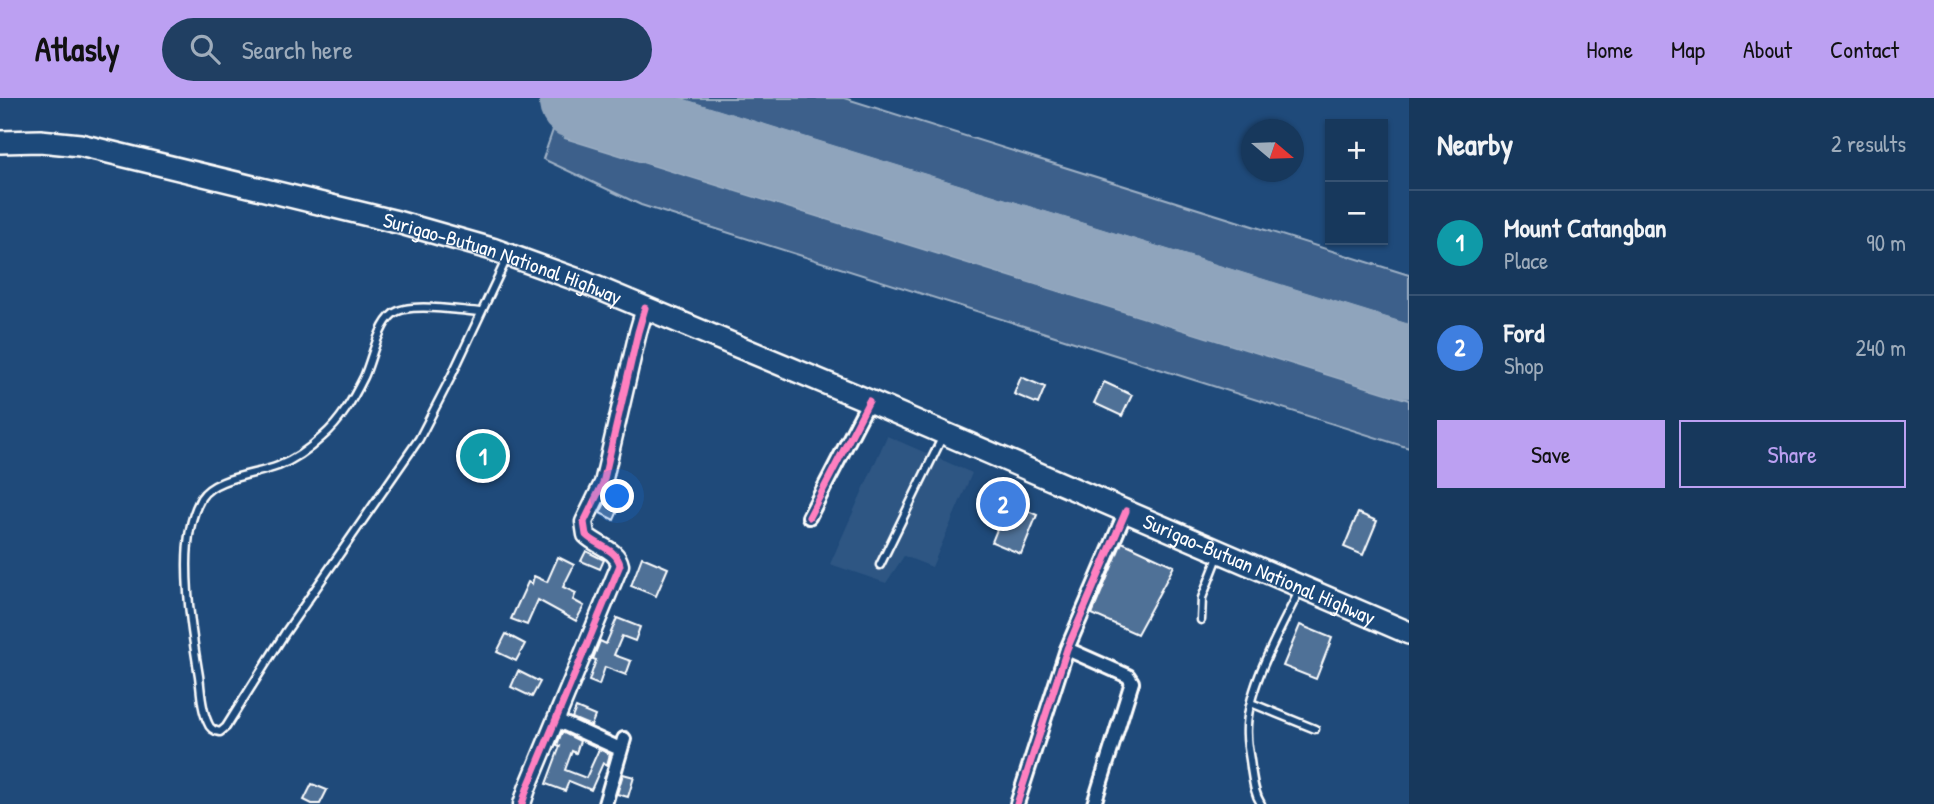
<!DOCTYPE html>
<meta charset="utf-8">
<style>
body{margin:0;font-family:"Patrick Hand",sans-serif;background:#203f62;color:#f1f3f6}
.controls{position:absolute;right:21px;top:21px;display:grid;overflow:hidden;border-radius:0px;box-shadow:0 2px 5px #0004}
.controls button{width:63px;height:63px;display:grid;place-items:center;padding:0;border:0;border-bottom:2px solid #365272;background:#17385c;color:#f1f3f6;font:35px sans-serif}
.compass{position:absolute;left:1241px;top:21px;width:63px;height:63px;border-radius:50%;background:#17385c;box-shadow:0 2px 5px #0004;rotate:109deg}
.you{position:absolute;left:618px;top:399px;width:24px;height:24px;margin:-18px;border:5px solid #fff;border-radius:50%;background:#1a73e8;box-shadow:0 0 0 10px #1a73e833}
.badge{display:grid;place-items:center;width:46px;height:46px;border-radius:50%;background:#bca0f2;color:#fff;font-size:23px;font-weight:700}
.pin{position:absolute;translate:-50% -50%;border:4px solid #fff;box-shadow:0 2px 7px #0006}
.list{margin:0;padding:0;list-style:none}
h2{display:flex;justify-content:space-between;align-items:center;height:91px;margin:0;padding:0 28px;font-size:30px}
h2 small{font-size:23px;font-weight:400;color:#9eacbb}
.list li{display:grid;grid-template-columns:46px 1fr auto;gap:21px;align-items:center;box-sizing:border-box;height:105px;padding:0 28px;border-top:2px solid #365272}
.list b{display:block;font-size:26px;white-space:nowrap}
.list p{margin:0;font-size:23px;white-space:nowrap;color:#9eacbb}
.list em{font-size:23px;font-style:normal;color:#9eacbb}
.actions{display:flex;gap:14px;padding:21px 28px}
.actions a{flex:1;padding:16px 0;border:2px solid #bca0f2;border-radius:0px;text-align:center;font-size:24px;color:#bca0f2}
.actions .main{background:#bca0f2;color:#111}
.icon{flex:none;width:38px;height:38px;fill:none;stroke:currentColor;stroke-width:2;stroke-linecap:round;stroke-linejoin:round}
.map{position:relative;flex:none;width:1409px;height:706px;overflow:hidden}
header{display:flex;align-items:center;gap:42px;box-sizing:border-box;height:98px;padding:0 35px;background:#bca0f2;color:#111}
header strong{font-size:33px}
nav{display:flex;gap:38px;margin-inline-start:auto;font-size:24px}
.search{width:490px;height:63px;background:#203f62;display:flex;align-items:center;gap:18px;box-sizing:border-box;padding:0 24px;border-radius:38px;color:#9eacbb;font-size:26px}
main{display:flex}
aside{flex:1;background:#17385c}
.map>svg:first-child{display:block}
.built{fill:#2e5683}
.green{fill:#3c618b;stroke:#9eb0c5;stroke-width:2}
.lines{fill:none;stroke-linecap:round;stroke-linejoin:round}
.runway{stroke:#8fa4bc;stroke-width:72}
.building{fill:#507197;stroke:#fff;stroke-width:2}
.service-casing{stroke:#fff;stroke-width:11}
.minor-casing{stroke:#fff;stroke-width:18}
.tertiary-casing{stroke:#fff;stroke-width:21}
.trunk-casing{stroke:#fff;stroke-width:26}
.service{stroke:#1f4a7a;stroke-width:6}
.minor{stroke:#1f4a7a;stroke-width:12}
.tertiary{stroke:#1f4a7a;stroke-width:16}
.trunk{stroke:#1f4a7a;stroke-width:21}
.cycleway-casing{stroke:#1f4a7a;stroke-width:11}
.cycleway{stroke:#ff80c0;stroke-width:7}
.labels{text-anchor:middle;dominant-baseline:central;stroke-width:6;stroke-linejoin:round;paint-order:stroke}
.street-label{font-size:21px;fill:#fff;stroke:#1f4a7a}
</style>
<header>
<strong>Atlasly</strong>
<div class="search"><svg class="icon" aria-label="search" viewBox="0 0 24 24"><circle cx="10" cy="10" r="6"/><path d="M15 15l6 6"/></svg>Search here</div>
<nav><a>Home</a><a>Map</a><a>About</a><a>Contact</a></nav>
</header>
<main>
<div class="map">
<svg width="1409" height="706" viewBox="0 0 1409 706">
<rect width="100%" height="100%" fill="#1f4a7a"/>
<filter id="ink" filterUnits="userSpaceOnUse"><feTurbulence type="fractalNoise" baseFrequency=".0143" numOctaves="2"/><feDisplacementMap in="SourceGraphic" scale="14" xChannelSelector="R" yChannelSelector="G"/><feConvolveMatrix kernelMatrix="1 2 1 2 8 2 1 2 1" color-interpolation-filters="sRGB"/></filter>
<g filter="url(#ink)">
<path class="built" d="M564,0H844L1409,177V350L641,107L543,61Z
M887,338L972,375L932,469L904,458L886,485L830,466Z"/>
<path class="green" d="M564,0H576L565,40L1409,302V350L641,107L543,61Z
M678,0H844L1409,177V227Z"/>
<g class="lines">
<path class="runway" d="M575,5L1409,264"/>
</g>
<path class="building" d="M1021,279L1045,289L1038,306L1014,296Z
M1104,284L1132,297L1122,318L1094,305Z
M607,401L621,406L614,422L600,415Z
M1008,404L1037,417L1021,456L992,444Z
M1358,415L1377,423L1363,457L1344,449Z
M1122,444L1174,468L1137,536L1092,516Z
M586,453L604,462L600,471L581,463Z
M558,459L574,467L563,489L576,495L573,502L584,508L576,523L538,502L527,527L511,521L528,484L532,486L534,478L547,484Z
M642,459L668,470L656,498L631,488Z
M617,520L640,529L635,543L622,538L614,557L631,563L626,577L605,569L599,587L589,583L596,562L593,561L600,543L606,546Z
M1300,527L1332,540L1316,581L1283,568Z
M506,536L525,546L516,563L497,554Z
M518,573L540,584L532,599L511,589Z
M576,610L595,618L591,628L572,620Z
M562,634L580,643L576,655L572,653L565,672L586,680L599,651L610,656L607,667L603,665L591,692L569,683L565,693L546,686L560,648L557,647Z
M623,676L634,679L628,699L617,696Z
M312,686L327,692L320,706H312L304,702Z"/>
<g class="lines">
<g class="service-casing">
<path id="service" d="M481,214C461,213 408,203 393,216C378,228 372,261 364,279C353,301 341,323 322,339C309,351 294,362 278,368C256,377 214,379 201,400C190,419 187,446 187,467C187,504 193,542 199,578C201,593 201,611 208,625C210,631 214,633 220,634L226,629L285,535L419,341L451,279L506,162
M880,467L942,340
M1201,522L1202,500L1218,459
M1251,605L1315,631
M1261,706C1254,695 1253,682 1251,670C1250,659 1247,648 1247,638C1244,593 1281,531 1300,491"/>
</g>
<g class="minor-casing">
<path id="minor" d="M809,419L869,303
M1067,551L1128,578L1132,584L1094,706
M556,622L620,651
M605,706L624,641
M1017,706L1067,551L1126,413"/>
</g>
<g class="tertiary-casing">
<path id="tertiary" d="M522,706L527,691L620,467C617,451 597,448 586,437L584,424L603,385L638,234L645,210"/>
</g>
<g class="trunk-casing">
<g id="trunk">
<path id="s1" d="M0,44L40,43L80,47L397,124L492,151L581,183L869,303L1409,535"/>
</g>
</g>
<use href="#service" class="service"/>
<use href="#minor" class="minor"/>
<use href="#tertiary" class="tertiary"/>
<use href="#trunk" class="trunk"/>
<g class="cycleway-casing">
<path id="cycleway" d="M809,419L869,303
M522,706L527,691L620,467C617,451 597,448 586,437L584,424L603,385L638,234L645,210
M1017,706L1067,551L1126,413"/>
</g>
<use href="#cycleway" class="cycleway"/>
</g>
</g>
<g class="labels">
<g class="street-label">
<text stroke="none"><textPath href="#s1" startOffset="518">Surigao-Butuan National Highway</textPath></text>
<text stroke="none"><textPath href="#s1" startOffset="1337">Surigao-Butuan National Highway</textPath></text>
</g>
</g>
</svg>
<div class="controls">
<button>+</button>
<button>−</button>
</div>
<svg class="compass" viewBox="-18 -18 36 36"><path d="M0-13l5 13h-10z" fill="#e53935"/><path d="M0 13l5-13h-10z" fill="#9eacbb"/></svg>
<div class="you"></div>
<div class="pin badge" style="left:483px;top:358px;background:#0f9aa8">1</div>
<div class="pin badge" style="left:1003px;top:406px;background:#3f7fe0">2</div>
</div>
<aside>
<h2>Nearby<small>2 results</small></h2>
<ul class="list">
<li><span class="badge" style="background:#0f9aa8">1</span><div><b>Mount Catangban</b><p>Place</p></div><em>90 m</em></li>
<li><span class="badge" style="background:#3f7fe0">2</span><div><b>Ford</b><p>Shop</p></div><em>240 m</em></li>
</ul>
<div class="actions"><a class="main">Save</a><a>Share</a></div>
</aside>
</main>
